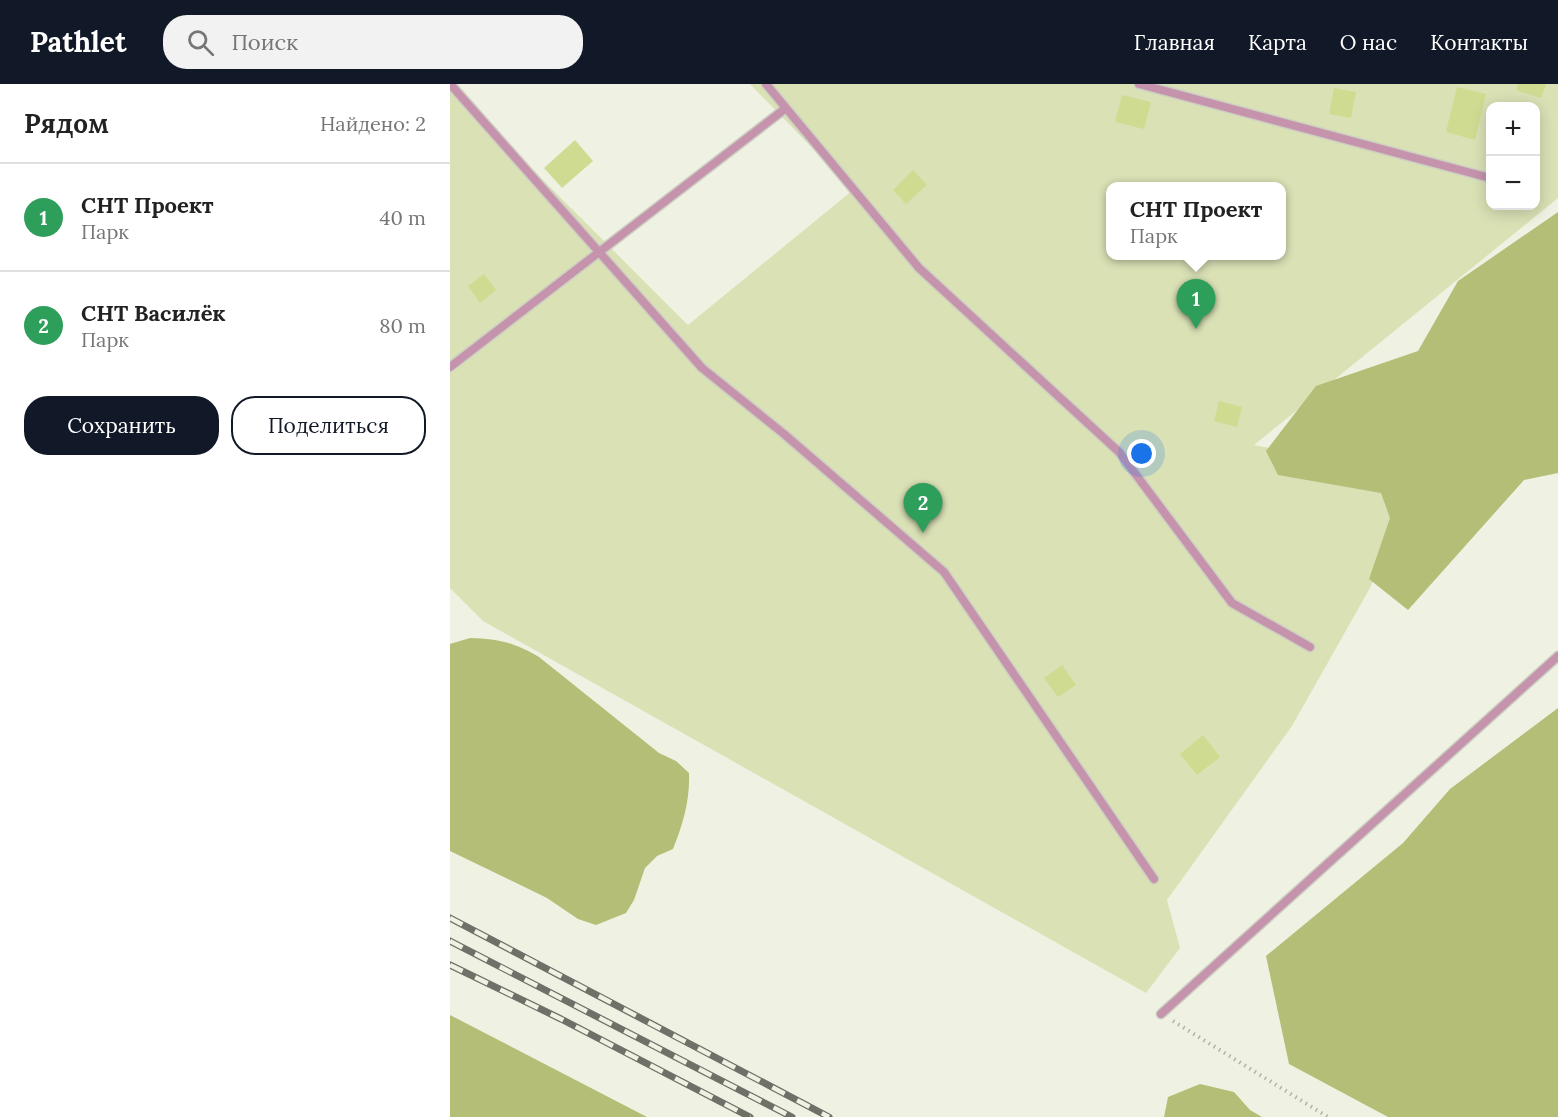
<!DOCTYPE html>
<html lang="ru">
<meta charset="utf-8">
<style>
body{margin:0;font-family:Lora,serif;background:#f2f2f2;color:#222}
.controls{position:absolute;right:18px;top:18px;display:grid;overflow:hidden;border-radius:12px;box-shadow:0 3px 15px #0003}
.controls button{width:54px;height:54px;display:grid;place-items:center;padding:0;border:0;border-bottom:2px solid #e0e0e0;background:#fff;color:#222;font:30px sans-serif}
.you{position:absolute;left:692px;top:370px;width:21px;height:21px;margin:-15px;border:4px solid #fff;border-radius:50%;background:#1a73e8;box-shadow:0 0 0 9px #1a73e833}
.badge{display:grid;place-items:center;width:39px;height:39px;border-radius:50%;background:#111827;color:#fff;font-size:20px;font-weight:700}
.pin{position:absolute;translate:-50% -50px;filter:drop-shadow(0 2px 3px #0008)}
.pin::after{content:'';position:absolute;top:32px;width:21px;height:18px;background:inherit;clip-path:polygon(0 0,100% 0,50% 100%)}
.popup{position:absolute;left:656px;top:98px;width:180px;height:78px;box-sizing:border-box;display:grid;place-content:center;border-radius:12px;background:#fff;filter:drop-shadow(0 2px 4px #0005);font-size:20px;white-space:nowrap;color:#767676}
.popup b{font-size:22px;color:#222}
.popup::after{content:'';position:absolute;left:50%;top:100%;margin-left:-12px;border:12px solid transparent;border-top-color:#fff}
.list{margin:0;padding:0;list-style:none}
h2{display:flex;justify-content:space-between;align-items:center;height:78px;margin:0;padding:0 24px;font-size:26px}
h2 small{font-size:20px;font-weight:400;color:#767676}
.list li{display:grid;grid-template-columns:39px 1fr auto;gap:18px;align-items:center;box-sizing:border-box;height:108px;padding:0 24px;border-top:2px solid #e0e0e0}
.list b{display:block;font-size:22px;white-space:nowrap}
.list p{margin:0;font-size:20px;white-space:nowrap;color:#767676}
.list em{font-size:20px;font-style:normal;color:#767676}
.actions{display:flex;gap:12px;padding:18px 24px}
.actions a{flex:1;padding:14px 0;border:2px solid #111827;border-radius:24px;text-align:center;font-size:21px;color:#111827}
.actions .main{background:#111827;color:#fff}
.icon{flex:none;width:33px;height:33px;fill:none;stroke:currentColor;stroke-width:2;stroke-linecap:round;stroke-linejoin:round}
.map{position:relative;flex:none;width:1108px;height:1033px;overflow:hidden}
header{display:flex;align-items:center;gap:36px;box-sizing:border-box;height:84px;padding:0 30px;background:#111827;color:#fff}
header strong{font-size:28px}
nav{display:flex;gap:33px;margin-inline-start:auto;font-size:21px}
.search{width:420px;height:54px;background:#f2f2f2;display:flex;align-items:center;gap:15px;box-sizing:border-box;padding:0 21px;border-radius:24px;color:#767676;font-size:22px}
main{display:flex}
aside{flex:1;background:#fff}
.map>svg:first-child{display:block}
.green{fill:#dae1b5;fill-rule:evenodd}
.forest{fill:#b4be76}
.building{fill:#d0db92}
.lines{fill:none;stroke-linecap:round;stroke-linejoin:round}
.lane-casing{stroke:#cccfc2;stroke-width:11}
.path{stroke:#b1b3a7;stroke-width:4;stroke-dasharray:1.5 4.5;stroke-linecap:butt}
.lane{stroke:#c693ad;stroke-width:8}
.rail-casing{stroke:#6f7168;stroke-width:7}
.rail{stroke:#eff2e3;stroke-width:4.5;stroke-dasharray:14;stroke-linecap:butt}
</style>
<header>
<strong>Pathlet</strong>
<div class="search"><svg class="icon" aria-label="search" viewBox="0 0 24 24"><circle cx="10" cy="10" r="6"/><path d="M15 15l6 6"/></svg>Поиск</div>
<nav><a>Главная</a><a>Карта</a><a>О нас</a><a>Контакты</a></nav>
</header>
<main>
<aside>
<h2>Рядом<small>Найдено: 2</small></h2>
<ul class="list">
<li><span class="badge" style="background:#2e9e5b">1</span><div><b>СНТ Проект</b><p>Парк</p></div><em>40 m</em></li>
<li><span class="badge" style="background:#2e9e5b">2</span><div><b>СНТ Василёк</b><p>Парк</p></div><em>80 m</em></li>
</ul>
<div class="actions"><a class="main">Сохранить</a><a>Поделиться</a></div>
</aside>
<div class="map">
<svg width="1108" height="1033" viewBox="0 0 1108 1033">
<rect width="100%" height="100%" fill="#eff2e3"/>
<path class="green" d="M0,0L18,21L238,241L403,106L300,0H1108V114L804,361L972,394L920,504L842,642L717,816L730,864L696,909L33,537L0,504ZM1040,22H1086V122H1040ZM660,103H831V172H660Z"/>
<path class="forest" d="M1108,128V389L1074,396L958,526L919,495L940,434L931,409L828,391L816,367L866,302L968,267L1008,197Z
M20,554C48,555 64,558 89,573L209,669L226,677L239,689C240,717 233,740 223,765L207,772L195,784L184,816L176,829L146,841L128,835L97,814L0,767V560Z
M1108,624V1033H938L839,980L816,872L953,759L1000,705Z
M0,931L197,1033H0Z
M750,1000L784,1008L800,1026L812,1033H714L718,1013Z"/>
<path class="building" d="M1068,0H1096L1091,14L1066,6Z
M1007,3L1036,10L1025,56L996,48Z
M884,4L906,8L901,34L879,30Z
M672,11L701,18L694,45L665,38Z
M125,56L143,77L112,104L94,84Z
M463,86L477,101L456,120L443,106Z
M34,190L46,206L30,219L18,202Z
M769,317L792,323L787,343L764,337Z
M612,581L626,601L608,613L594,594Z
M753,651L770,673L747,691L730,670Z"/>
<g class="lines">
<g class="lane-casing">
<path id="lane" d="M0,0L252,284L334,350L494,488L704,795
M316,0L469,184L669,368L782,519L860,563
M689,0L1040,94
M0,283L336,24
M711,930L1108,572"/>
</g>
<path class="path" d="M723,937L878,1033"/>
<use href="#lane" class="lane"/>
<g class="rail-casing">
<path id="rail" d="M0,834L379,1033
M0,857L342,1033
M0,881L111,935L300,1033"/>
</g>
<use href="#rail" class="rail"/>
</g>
</svg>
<div class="controls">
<button>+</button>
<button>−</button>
</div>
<div class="you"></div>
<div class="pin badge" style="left:746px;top:245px;background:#2e9e5b">1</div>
<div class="popup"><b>СНТ Проект</b>Парк</div>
<div class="pin badge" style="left:473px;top:449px;background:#2e9e5b">2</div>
</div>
</main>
